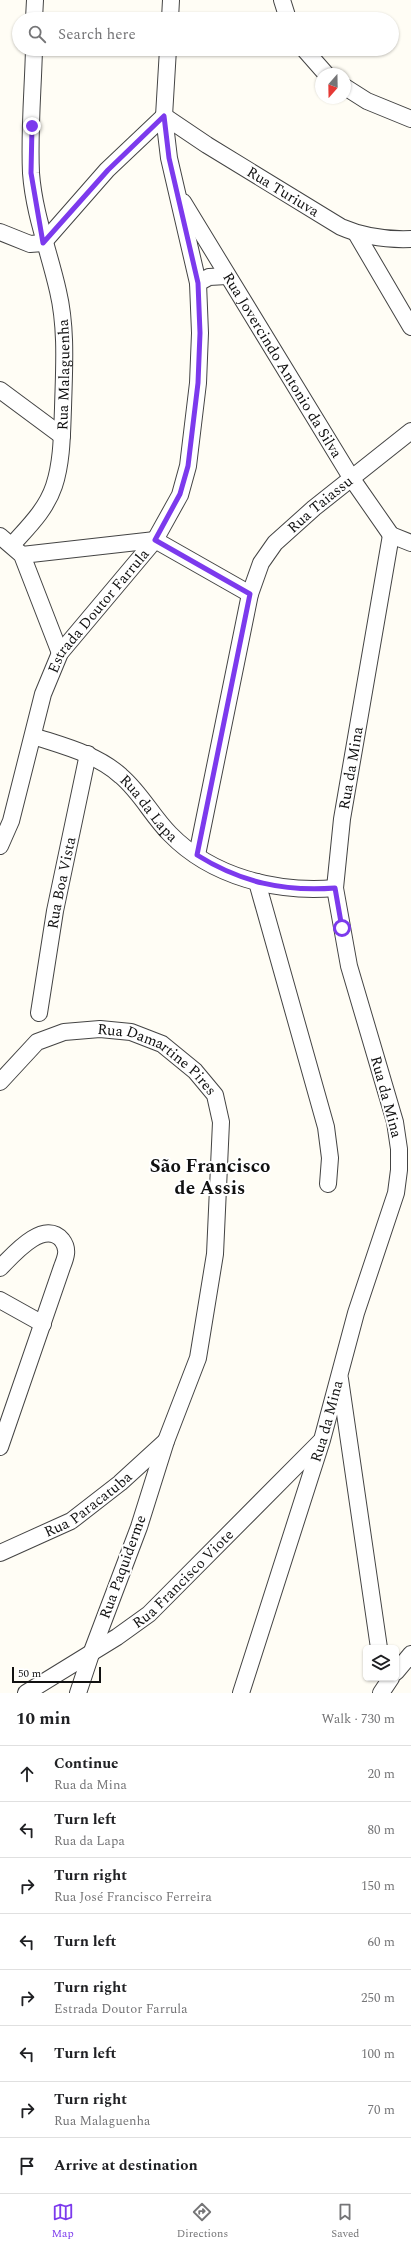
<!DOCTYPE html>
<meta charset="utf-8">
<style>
body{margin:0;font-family:Spectral,serif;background:#f6f6f6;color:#202124}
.controls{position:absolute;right:12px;bottom:12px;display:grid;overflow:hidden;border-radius:6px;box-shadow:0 1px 3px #0004}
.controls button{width:36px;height:36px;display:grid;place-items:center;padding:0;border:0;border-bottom:1px solid #e0e0e0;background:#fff;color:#202124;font:20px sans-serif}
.compass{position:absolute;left:315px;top:68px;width:36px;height:36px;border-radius:50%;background:#fff;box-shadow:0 1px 3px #0004;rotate:200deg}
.scale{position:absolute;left:12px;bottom:10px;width:89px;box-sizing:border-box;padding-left:4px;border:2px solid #111;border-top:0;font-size:11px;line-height:14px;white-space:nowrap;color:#111;-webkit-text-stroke:3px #fff;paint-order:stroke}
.stop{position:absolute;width:12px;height:12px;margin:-9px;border:3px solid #7c3aed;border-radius:50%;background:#fff}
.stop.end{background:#7c3aed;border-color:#fff;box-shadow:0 1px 4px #0008}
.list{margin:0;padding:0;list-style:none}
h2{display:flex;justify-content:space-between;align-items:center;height:52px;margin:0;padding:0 16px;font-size:17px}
h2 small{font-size:13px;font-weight:400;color:#757577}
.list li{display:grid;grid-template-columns:26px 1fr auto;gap:12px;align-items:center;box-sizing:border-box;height:56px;padding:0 16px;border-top:1px solid #e0e0e0}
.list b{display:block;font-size:15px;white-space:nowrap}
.list p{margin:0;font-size:13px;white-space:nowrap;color:#757577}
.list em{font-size:13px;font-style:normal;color:#757577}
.icon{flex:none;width:22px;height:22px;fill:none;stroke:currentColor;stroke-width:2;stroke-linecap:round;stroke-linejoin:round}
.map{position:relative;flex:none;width:411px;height:1693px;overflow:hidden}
.search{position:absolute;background:#fff;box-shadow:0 1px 3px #0004;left:12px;right:12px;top:12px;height:44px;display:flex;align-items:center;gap:10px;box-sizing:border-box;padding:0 14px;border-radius:22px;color:#757577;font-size:15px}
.sheet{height:500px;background:#fff}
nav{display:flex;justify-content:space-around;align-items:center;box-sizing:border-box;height:56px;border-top:1px solid #e0e0e0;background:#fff;font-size:11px;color:#757577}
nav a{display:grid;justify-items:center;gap:2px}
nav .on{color:#7c3aed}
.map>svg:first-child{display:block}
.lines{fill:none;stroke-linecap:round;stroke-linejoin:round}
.minor-casing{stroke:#444;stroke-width:18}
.minor{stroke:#fff;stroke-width:16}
.route{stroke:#7c3aed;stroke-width:5}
.labels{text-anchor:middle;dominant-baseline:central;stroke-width:4;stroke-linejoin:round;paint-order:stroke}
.street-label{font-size:15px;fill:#111;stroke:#fff}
.district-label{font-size:19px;font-weight:bold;fill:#111;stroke:#fff}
</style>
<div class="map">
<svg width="411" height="1693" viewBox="0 0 411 1693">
<rect width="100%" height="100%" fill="#fffdf5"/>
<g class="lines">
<g class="minor-casing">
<g id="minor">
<path d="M282,0L288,19"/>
<path d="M34,19L35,0"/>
<path d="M170,19L171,0"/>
<path d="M304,49L326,74"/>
<path d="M345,87L367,101L411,119"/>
<path id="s1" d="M183,202L352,479L391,535"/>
<path id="s2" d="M0,232L30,244L43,243L107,170L164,116L207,145L341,227C364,237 386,240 411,239"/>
<path d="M357,235L411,327"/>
<path d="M198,283L209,277L227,276"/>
<path d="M0,390L62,436"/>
<path d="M391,535L411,543"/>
<path d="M0,536L22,555L60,653"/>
<path id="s3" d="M12,545C28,527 46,510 54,486C62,462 62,434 63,408C64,370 67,329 58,291C49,251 34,214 31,173C29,132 33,90 34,49"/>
<path d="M22,555L155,540L250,594"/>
<path id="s4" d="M33,736C63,746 97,754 121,776C141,793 152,816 170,834C212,877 276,893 335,888"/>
<path id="s5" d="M0,846L11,821L43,694L60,653L155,540L180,495L188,466L198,383L200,333L198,283L169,158L164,116L168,49"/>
<path id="s6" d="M197,855L250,594L261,563L275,543L314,508L411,431"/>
<path d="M257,882L326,1127L330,1158L328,1184"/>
<path id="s7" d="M39,1013L55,911L88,754"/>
<path id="s8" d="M0,1082L37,1042L64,1032L100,1029L131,1032L162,1044L195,1071L215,1095L221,1122L215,1254L198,1358L166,1441L139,1527L91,1654L78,1693"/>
<path d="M0,1268C12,1256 44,1218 62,1240C69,1249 66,1257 62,1267L0,1447"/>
<path d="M0,1300L43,1324"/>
<path d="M340,1379L379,1648"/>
<path id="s9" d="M0,1553L71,1521L120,1483L166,1441"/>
<path d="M396,1672L411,1654"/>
<path id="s10" d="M26,1693L117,1637L149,1614L320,1442"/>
<path id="s11" d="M241,1693L322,1440L356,1313L396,1193L399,1170V1149L395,1122L349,966L335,888L342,819L391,535"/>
<path d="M381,1693L391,1678"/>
</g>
</g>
<use href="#minor" class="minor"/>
</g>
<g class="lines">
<path class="route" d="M32,126L31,173L43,243L108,170L164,116L169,158L198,283L200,333L198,383L188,466L180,494L155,540L250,594L197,855C240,882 284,892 335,888L342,928"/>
</g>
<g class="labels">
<g class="street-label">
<text stroke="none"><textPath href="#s2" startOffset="362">Rua Turiuva</textPath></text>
<text stroke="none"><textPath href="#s1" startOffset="191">Rua Jovercindo Antonio da Silva</textPath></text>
<text stroke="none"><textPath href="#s3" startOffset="185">Rua Malaguenha</textPath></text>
<text stroke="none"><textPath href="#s6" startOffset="383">Rua Taiassu</textPath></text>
<text stroke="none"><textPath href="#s5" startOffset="259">Estrada Doutor Farrula</textPath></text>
<text stroke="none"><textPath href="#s11" startOffset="958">Rua da Mina</textPath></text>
<text stroke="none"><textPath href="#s4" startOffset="140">Rua da Lapa</textPath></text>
<text stroke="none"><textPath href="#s7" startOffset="132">Rua Boa Vista</textPath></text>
<text stroke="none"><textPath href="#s8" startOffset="186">Rua Damartine Pires</textPath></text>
<text transform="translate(386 1097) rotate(75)">Rua da Mina</text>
<text stroke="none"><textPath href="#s11" startOffset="285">Rua da Mina</textPath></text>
<text stroke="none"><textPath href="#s9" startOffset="101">Rua Paracatuba</textPath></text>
<text transform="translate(123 1567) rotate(-70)">Rua Paquiderme</text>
<text stroke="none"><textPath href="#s10" startOffset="195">Rua Francisco Viote</textPath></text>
</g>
<g class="district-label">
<text x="210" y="1166">São Francisco<tspan x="210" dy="22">de Assis</tspan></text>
</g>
</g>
</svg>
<div class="controls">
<button><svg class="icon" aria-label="layers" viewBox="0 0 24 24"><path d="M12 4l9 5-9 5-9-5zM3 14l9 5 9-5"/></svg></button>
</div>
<svg class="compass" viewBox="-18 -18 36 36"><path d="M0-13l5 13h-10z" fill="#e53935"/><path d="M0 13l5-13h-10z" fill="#757577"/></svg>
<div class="scale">50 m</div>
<div class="stop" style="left:342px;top:928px"></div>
<div class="stop end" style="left:32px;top:126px"></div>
<div class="search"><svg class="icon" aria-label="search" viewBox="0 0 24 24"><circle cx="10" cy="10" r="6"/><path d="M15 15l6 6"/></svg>Search here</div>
</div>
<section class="sheet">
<h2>10 min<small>Walk · 730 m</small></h2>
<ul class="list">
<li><svg class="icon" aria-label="ahead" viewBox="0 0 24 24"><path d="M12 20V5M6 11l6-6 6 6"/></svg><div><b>Continue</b><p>Rua da Mina</p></div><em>20 m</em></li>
<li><svg class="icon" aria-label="left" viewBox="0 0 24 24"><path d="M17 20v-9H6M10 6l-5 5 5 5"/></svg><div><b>Turn left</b><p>Rua da Lapa</p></div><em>80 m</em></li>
<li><svg class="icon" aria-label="right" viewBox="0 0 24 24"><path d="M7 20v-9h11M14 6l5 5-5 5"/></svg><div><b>Turn right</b><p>Rua José Francisco Ferreira</p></div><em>150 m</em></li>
<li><svg class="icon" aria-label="left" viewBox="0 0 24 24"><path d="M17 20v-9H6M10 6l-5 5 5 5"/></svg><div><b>Turn left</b></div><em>60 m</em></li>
<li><svg class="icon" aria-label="right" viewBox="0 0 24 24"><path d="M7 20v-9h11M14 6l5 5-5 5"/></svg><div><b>Turn right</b><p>Estrada Doutor Farrula</p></div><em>250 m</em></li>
<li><svg class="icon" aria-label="left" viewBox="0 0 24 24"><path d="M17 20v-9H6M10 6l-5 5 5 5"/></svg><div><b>Turn left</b></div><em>100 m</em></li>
<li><svg class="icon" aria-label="right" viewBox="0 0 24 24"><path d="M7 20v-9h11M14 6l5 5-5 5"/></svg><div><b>Turn right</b><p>Rua Malaguenha</p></div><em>70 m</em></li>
<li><svg class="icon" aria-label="arrive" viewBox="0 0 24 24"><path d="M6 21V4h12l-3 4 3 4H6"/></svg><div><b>Arrive at destination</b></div></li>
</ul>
</section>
<nav>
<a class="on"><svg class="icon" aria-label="map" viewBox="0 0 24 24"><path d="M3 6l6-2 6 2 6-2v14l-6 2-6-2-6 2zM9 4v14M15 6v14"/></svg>Map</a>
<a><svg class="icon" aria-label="directions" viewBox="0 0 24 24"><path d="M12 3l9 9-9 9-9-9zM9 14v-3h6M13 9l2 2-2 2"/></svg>Directions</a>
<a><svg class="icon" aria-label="saved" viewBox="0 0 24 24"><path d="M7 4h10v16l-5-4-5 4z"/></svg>Saved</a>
</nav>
